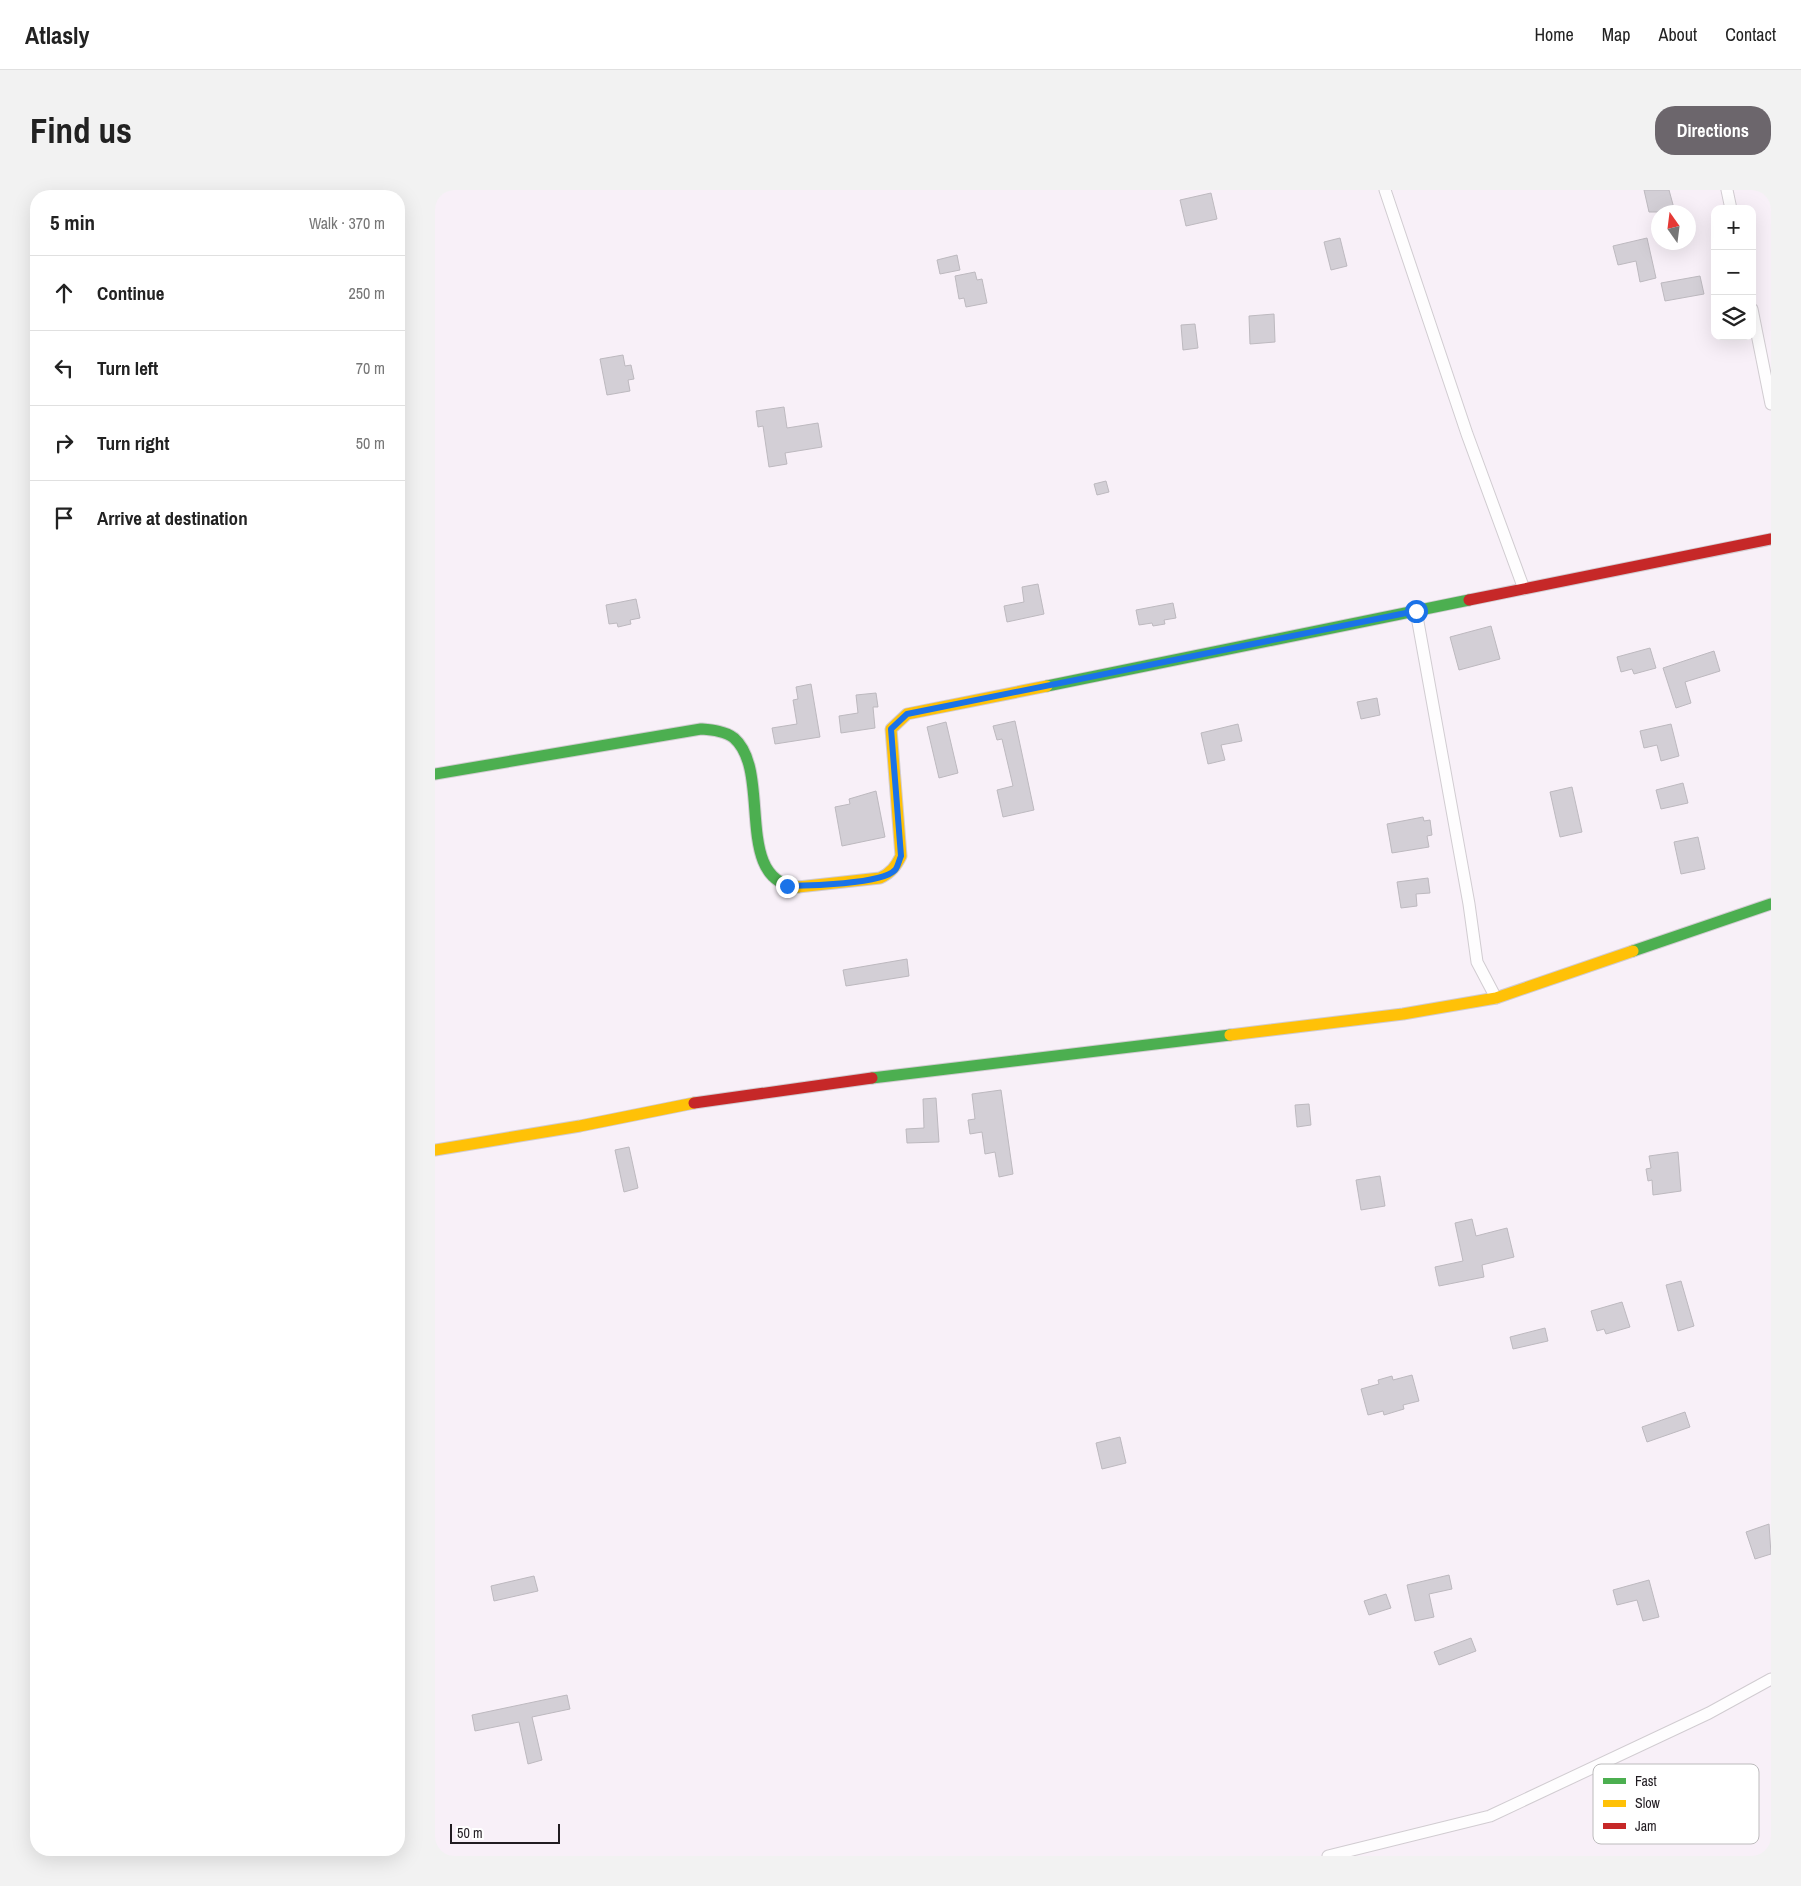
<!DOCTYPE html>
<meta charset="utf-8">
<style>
body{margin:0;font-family:"Archivo Narrow",sans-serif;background:#f2f2f2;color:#222}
.controls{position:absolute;right:15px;top:15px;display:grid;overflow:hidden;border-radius:10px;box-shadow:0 5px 20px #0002}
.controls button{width:45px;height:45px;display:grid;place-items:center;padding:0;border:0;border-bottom:1px solid #e0e0e0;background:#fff;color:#222;font:25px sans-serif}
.compass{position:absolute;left:1216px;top:15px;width:45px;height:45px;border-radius:50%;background:#fff;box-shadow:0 5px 20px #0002;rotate:346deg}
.scale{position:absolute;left:15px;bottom:12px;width:110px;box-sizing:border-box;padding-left:5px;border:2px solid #211c21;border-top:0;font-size:14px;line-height:18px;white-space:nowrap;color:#211c21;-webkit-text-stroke:4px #fff;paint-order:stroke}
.stop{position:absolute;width:15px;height:15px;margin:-11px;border:4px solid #1a73e8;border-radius:50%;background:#fff}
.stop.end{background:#1a73e8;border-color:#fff;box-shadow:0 1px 5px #0008}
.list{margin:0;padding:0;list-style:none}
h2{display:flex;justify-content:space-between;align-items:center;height:65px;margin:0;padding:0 20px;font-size:21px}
h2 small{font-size:16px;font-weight:400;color:#767676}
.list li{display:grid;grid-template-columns:32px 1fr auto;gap:15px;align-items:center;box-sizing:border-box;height:75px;padding:0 20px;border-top:1px solid #e0e0e0}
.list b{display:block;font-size:19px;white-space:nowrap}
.list em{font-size:16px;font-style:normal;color:#767676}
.icon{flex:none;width:28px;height:28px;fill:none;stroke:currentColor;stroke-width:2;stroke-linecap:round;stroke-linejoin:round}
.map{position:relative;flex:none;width:1336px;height:1666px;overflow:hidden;border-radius:20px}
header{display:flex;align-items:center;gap:30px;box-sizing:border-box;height:70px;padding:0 25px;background:#fff;border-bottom:1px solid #e0e0e0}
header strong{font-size:24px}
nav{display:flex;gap:28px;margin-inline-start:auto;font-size:18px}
.intro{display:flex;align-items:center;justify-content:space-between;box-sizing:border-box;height:120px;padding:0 30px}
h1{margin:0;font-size:35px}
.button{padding:12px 22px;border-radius:20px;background:#6c666c;color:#fff;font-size:18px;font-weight:700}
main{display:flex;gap:30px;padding:0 30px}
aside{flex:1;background:#fff;border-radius:20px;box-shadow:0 5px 20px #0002}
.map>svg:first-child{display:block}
.building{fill:#d3cfd6;stroke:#bdb9bf}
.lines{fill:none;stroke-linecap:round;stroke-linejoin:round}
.street-casing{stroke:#d1ccd1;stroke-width:13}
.fast-casing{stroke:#d1ccd1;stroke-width:13}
.slow-casing{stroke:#d1ccd1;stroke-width:13}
.jam-casing{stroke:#d1ccd1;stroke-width:13}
.street{stroke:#fefdfe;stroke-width:11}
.fast{stroke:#4caf50;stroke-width:11}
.slow{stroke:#ffc107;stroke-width:11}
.jam{stroke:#c62828;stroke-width:11}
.route{stroke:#1a73e8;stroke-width:6}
.key{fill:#fff;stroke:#bcbbbc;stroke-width:1}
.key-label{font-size:14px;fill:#211c21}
</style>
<header>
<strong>Atlasly</strong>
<nav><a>Home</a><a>Map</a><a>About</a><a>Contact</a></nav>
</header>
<div class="intro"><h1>Find us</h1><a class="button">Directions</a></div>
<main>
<aside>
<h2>5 min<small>Walk · 370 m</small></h2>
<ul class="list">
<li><svg class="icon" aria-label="ahead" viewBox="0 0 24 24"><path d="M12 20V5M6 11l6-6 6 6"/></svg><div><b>Continue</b></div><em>250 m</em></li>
<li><svg class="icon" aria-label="left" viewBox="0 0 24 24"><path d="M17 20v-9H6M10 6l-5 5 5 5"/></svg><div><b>Turn left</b></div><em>70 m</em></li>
<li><svg class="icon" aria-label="right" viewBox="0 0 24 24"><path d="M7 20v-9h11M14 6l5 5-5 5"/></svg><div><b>Turn right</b></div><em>50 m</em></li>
<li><svg class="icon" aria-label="arrive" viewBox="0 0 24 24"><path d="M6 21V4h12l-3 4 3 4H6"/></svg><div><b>Arrive at destination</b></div></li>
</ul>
</aside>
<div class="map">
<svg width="1336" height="1666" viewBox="0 0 1336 1666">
<rect width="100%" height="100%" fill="#f8f0f8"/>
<path class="building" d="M1209,0H1234L1240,22H1214Z
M776,3L782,29L751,36L745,10Z
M905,48L912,76L896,80L889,52Z
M1212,48L1221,88L1205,92L1201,71L1183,75L1178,56Z
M522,65L525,80L505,84L502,70Z
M540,82L542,90L547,89L552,113L531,117L529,108L524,109L520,86Z
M1265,86L1269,104L1230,111L1226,93Z
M839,124L840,152L815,154L814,126Z
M760,134L763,158L748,160L746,135Z
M188,165L190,176L196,175L199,189L193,190L195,201L172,205L165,169Z
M349,217L352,238L383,233L387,257L350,263L352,274L334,277L328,236L323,237L321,221Z
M671,291L674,302L662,305L659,294Z
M603,394L609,424L572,432L569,416L589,412L587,397Z
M201,409L205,428L195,430L196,434L183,437L182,433L174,434L171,415Z
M738,413L741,428L729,430L730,434L718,436L717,433L704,435L701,420Z
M1056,436L1065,469L1024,480L1015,447Z
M1215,458L1221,478L1199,484L1197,479L1186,482L1182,467Z
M1279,461L1285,481L1250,492L1256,513L1241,518L1228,478Z
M376,494L385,547L340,554L337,538L362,534L358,510L363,509L361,497Z
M441,503L443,517H438L440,538L406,543L404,526L423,523L421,505Z
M942,508L945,525L926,529L922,512Z
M580,531L599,620L568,627L562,600L578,596L567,549L562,550L558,536Z
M511,532L523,583L504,588L492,537Z
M803,534L807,551L786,555L790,570L773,574L766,543Z
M1236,534L1244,566L1226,571L1222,555L1209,558L1205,541Z
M1248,593L1253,613L1226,619L1221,600Z
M1137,597L1147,642L1125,647L1115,602Z
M441,601L450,647L407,656L400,617L415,614L414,609Z
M988,627L989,631L995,630L997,645L992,646L994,657L957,663L952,634Z
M1263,647L1270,679L1246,684L1239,652Z
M993,688L995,703L981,704L982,716L966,718L962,692Z
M472,769L474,786L411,796L408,780Z
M566,900L578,984L564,987L560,962L550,964L547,942L535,944L533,930L540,929L537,904Z
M501,908L504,952L472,953L471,939L489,938L488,909Z
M874,914L876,935L862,937L860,915Z
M194,957L203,998L189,1002L180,960Z
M1243,962L1246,1001L1218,1005L1217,990L1213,991L1211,979L1216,978L1214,966Z
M945,986L950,1016L926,1020L921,990Z
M1037,1029L1041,1046L1072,1038L1079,1067L1047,1075L1049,1087L1004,1096L1000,1077L1028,1071L1020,1033Z
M1246,1091L1259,1136L1243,1141L1231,1095Z
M1187,1112L1195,1137L1171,1144L1169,1139L1162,1141L1156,1121Z
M1110,1138L1113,1151L1078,1159L1075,1147Z
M977,1185L984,1211L968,1215L969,1219L949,1225L948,1221L933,1225L926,1199L944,1194L943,1190L957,1186L958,1190Z
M1250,1222L1255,1237L1212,1252L1207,1237Z
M685,1247L691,1273L667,1279L661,1253Z
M1334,1334L1336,1364L1320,1369L1311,1342Z
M1014,1385L1017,1399L994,1404L999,1427L980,1431L972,1395Z
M99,1386L103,1401L59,1411L56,1396Z
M1214,1390L1224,1427L1208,1431L1202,1410L1182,1415L1178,1400Z
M951,1404L956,1418L934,1425L929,1411Z
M1036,1448L1041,1461L1004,1475L999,1462Z
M132,1505L135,1519L97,1527L107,1570L93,1574L84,1532L40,1541L37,1525Z"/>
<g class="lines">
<g class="street-casing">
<path id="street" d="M950,0L1032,244L1089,399
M1292,0L1296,19
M1317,119L1336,214
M981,421L1034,714L1042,772L1061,808
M893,1666L1055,1626L1274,1523L1336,1489"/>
</g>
<g class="fast-casing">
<path id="fast" d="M612,496L1034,410
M0,584L266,539C277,540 290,541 299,548C338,582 297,692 363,697
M1198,761L1336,714
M437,888L795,845"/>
</g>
<g class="slow-casing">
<path id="slow" d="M363,697L445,688C456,683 461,676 466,666L456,539L472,524L612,496
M795,845L968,824L1061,808L1198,761
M0,960L145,936L259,913"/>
</g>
<g class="jam-casing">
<path id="jam" d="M1034,410L1336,349
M259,913L437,888"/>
</g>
<use href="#street" class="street"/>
<use href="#fast" class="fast"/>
<use href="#slow" class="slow"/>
<use href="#jam" class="jam"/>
</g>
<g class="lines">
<path class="route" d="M352,696C371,696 448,694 460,680C463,677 464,670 466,666L456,539L472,524L981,421"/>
</g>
<rect x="1158" y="1574" width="166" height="80" rx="8" class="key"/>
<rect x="1168" y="1588" width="23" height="6" fill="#4caf50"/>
<rect x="1168" y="1610" width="23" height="7" fill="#ffc107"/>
<rect x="1168" y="1633" width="23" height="6" fill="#c62828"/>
<g class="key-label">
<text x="1200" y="1596">Fast</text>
<text x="1200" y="1618">Slow</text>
<text x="1200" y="1641">Jam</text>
</g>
</svg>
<div class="controls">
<button>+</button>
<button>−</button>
<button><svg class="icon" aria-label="layers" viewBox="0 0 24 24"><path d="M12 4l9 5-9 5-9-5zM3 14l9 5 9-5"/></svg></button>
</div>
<svg class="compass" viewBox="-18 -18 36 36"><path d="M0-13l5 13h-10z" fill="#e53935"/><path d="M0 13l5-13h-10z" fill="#767676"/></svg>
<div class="scale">50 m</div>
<div class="stop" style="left:981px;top:421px"></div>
<div class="stop end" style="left:352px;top:696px"></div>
</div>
</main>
